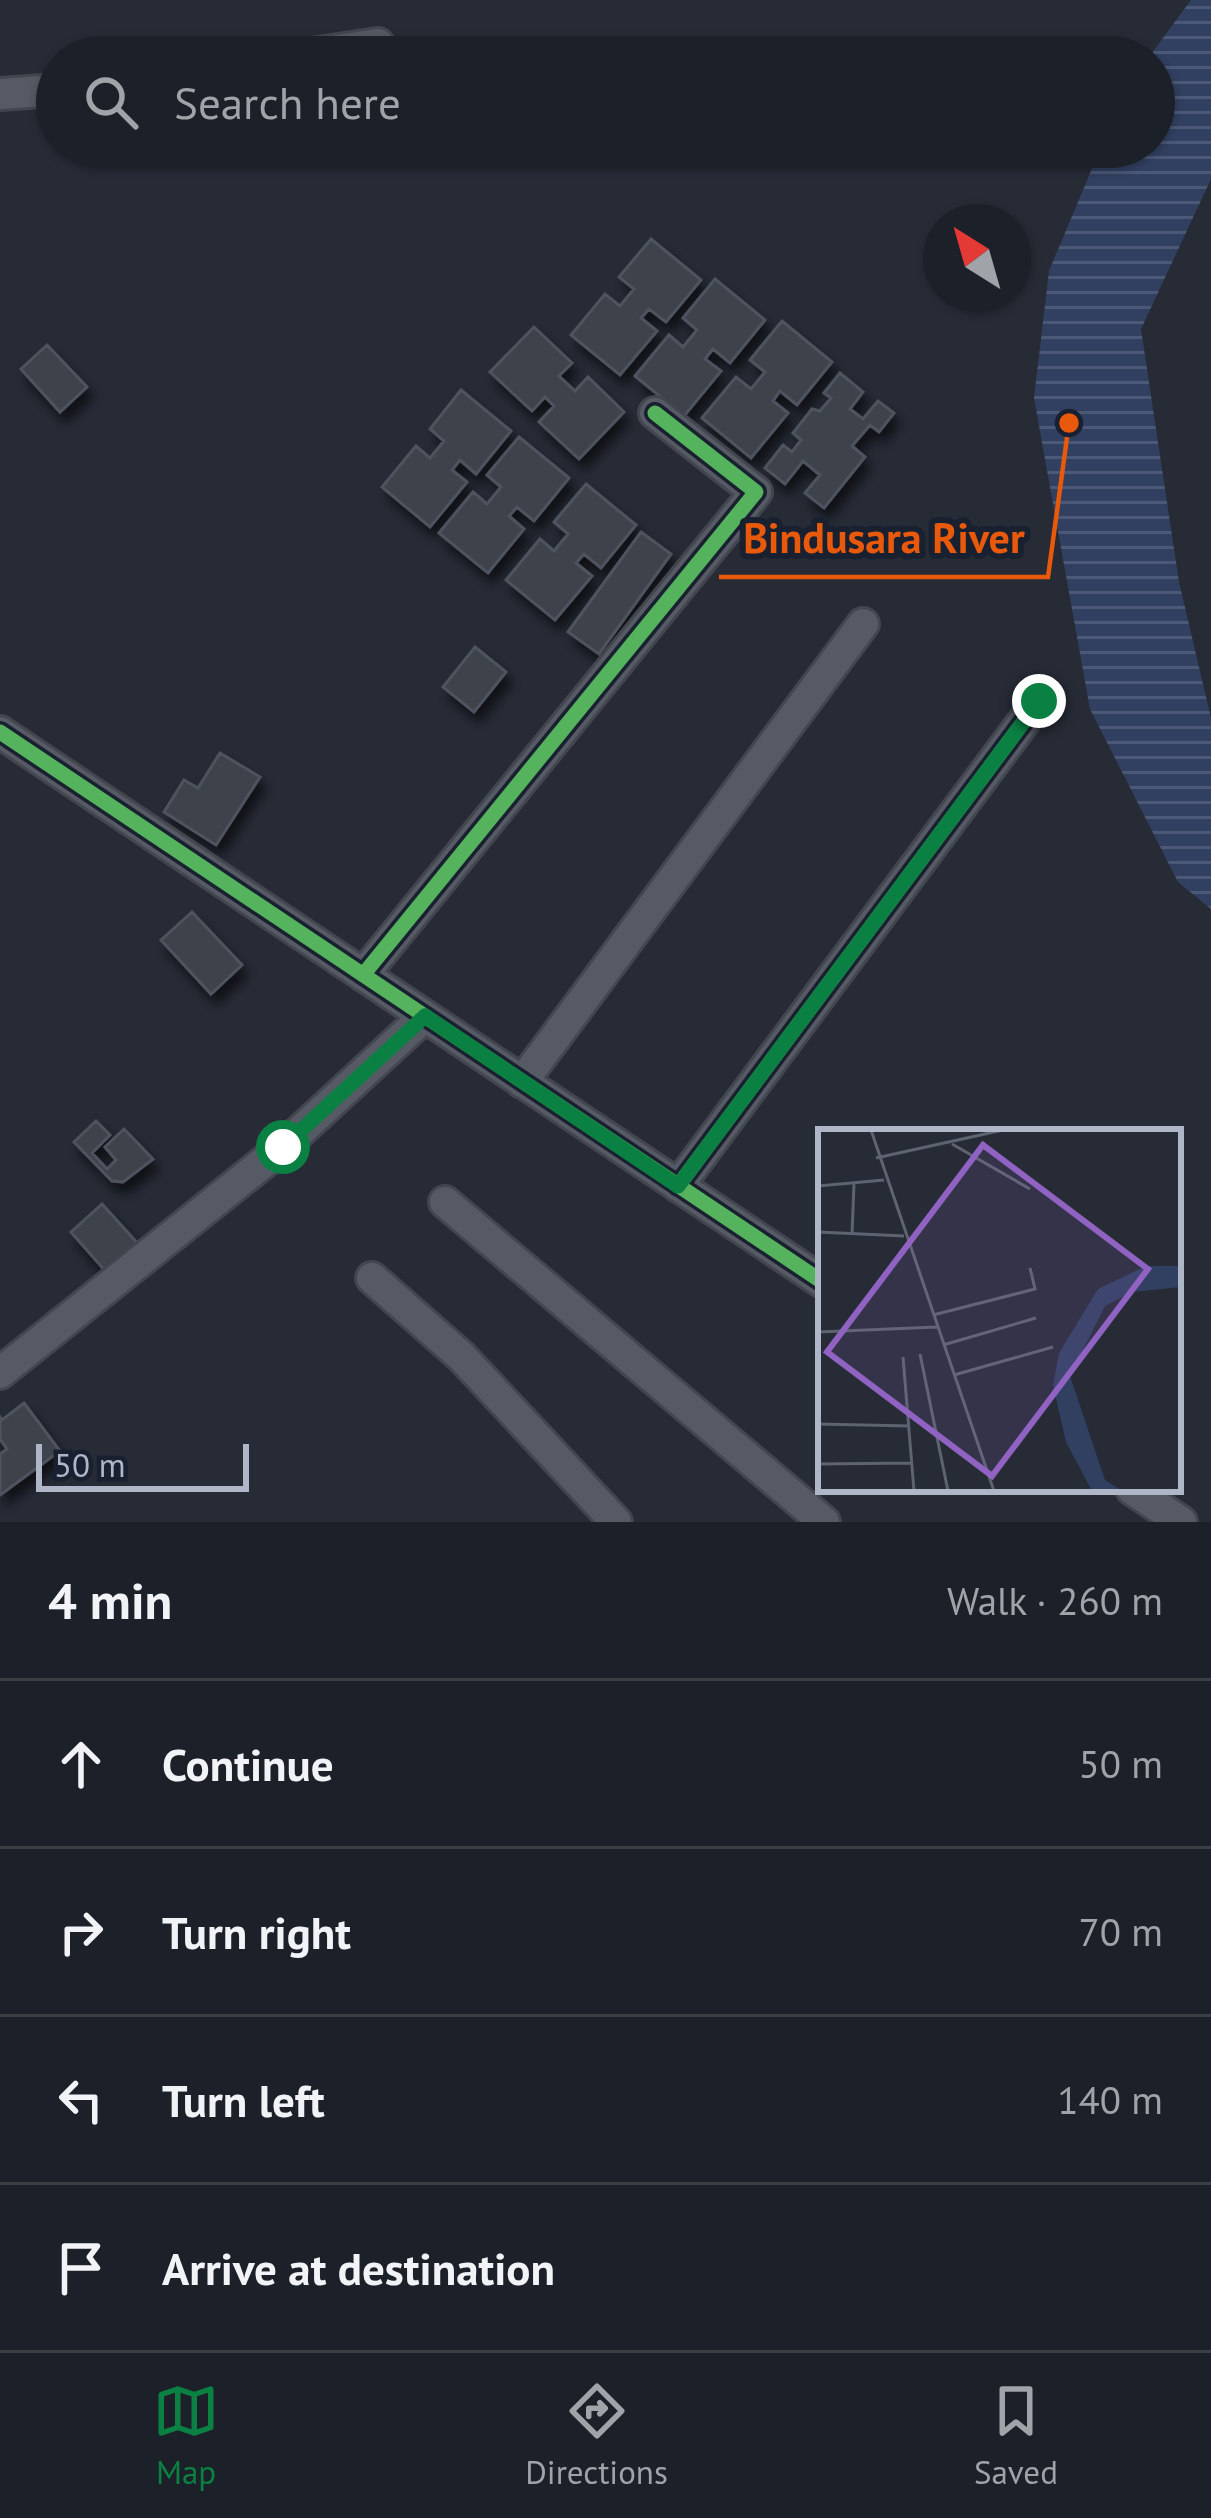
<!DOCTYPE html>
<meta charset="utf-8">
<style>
body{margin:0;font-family:"PT Sans",sans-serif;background:#292d34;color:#f1f3f6}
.compass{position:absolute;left:923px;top:204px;width:108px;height:108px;border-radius:50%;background:#1c2028;box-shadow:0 3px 9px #0004;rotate:323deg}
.scale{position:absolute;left:36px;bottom:30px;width:213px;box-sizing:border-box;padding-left:12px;border:6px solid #afb6c8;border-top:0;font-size:33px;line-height:42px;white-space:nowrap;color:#afb6c8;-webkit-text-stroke:9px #192131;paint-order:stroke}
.stop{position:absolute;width:36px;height:36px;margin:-27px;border:9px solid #0b8043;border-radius:50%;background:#fff}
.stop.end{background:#0b8043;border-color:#fff;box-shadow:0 3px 12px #0008}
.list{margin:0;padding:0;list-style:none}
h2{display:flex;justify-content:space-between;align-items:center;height:156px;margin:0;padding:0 48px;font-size:51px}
h2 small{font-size:39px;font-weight:400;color:#a0a3a8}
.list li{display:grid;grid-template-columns:78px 1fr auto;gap:36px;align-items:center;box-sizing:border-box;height:168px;padding:0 48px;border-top:3px solid #3a3e45}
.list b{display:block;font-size:45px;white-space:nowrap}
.list em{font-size:39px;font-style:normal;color:#a0a3a8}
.icon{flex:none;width:66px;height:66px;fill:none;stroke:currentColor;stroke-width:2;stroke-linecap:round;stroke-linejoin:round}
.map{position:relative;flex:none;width:1211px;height:1522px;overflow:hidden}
.search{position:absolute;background:#1c2028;box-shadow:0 3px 9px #0004;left:36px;right:36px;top:36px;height:132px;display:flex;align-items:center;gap:30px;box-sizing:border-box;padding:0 42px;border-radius:66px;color:#a0a3a8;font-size:45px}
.sheet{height:828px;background:#1c2028}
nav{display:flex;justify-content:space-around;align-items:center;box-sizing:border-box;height:168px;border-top:3px solid #3a3e45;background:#1c2028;font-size:33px;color:#a0a3a8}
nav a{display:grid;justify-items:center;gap:6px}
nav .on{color:#0b8043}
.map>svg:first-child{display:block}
.water{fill:url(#water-rules)}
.building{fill:#3e424c;stroke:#4e535e;stroke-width:3;filter:url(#shadow)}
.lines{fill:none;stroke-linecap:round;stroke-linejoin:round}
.minor-casing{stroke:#43464f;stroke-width:36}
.minor{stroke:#565a64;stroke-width:30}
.cycleway-casing{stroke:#192131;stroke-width:22}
.cycleway{stroke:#56b35d;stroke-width:15}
.route{stroke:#0b8043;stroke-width:15}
.inset-road{fill:none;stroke:#5d6370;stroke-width:3}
.view{fill:#9063c3;fill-opacity:0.15;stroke:#9063c3;stroke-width:6}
.inset-edge{fill:none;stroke:#afb6c8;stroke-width:6}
.leader{fill:none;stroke:#e8590c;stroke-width:4.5}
.callout-dot{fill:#e8590c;stroke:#192131;stroke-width:4.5}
.callout-label{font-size:42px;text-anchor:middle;font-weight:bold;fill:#e8590c;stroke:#192131;stroke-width:12;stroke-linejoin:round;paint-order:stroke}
</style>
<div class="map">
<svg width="1211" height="1522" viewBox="0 0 1211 1522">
<defs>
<pattern id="water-rules" width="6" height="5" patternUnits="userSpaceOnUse" patternTransform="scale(3)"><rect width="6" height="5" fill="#314061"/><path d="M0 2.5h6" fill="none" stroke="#4c5976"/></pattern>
<filter id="shadow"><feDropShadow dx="5.5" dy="10" stdDeviation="6" flood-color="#0009"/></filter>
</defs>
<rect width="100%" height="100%" fill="#262b36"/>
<path class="water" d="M1191,0H1211V179L1141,329L1179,582L1211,718V909L1178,882L1090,709L1034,398L1049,271L1101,147H1154V57H1149Z"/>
<path class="building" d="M651,239L701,280L666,322L649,309L641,318L657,331L620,375L571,335L605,294L620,306L634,289L619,277Z
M715,279L765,320L730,363L713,349L705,359L721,371L684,416L635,376L669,335L683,347L697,330L683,318Z
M782,321L832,362L797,405L780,391L773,401L788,413L751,458L702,418L736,377L751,389L765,372L750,360Z
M534,327L572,363L559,376L575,391L588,377L624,412L579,459L539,422L554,406L545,397L532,411L490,372Z
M47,345L87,387L60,412L21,369Z
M840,373L863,392L850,409L863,419L878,401L894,413L879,432L870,425L852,446L865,457L824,508L805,493L820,475L803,461L785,484L765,468L783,445L792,452L801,440L793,433L812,409L820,411L831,398L824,393Z
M461,390L511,431L476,474L460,460L452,470L467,482L430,527L382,487L416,446L430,458L444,441L430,429Z
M519,437L569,478L534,521L517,507L509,516L524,529L488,573L439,533L473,492L487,504L501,487L487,475Z
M586,484L636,525L601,568L584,554L576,563L592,576L555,620L506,580L540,539L554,551L568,534L554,522Z
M641,532L671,554L599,654L568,632Z
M475,647L506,672L474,712L443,687Z
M220,753L260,777L216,845L164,812L184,780L198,788Z
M192,912L242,965L211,994L161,940Z
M96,1121L110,1135L92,1153L107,1169L116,1160L105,1147L124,1129L153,1159L123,1182L112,1181L74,1142Z
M102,1204L140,1246L108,1274L71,1232Z
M24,1403L60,1451L0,1495V1454L7,1449L0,1439V1417L2,1420Z"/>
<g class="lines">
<g class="minor-casing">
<path id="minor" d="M292,57L378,44
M0,94L57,90
M0,732L821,1281
M363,975L756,492L655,413
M522,1082L863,624
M678,1186L1039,701
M445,1202L824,1522
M372,1278L462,1357L616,1522
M0,1373L283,1147L425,1016
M1132,1489L1181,1522"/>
</g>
<use href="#minor" class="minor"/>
<g class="cycleway-casing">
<path id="cycleway" d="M0,732L821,1281
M363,975L756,492L655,413
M678,1186L1039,701"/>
</g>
<use href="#cycleway" class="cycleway"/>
</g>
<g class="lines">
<path class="route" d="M283,1147L425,1016L678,1186L1039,701"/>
</g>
<g transform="translate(818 1129)">
<rect width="363" height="363" fill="#262b36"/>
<path d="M328,137H363V158L314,163L287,177L252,247L287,351L304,362H274L248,313L235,256L241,224L280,160Z" fill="#314061"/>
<path class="inset-road" d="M53,1L176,362M134,15L212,60M58,29L185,1M0,57L66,51M0,103L86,107M34,105L36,55M115,186L217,160L212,139M0,203L119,198M125,216L218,189M102,225L130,362M85,228L96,362M136,246L235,218M0,295L92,297M0,335L94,334"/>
<path class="view" d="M165,16L330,140L174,347L9,223Z"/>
<rect width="363" height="363" class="inset-edge"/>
</g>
<path class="leader" d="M1069 423L1048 577H719"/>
<circle class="callout-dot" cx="1069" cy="423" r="12"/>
<g class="callout-label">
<text x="884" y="553">Bindusara River</text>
</g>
</svg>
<svg class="compass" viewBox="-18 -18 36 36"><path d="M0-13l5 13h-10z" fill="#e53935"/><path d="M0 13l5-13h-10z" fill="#a0a3a8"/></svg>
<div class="scale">50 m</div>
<div class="stop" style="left:283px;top:1147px"></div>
<div class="stop end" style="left:1039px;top:701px"></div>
<div class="search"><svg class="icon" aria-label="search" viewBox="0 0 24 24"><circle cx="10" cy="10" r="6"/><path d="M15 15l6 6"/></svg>Search here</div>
</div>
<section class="sheet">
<h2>4 min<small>Walk · 260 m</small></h2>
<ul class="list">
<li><svg class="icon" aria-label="ahead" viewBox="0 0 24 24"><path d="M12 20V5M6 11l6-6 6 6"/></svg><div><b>Continue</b></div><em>50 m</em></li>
<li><svg class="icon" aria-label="right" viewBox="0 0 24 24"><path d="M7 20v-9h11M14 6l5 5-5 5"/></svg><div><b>Turn right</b></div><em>70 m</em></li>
<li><svg class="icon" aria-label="left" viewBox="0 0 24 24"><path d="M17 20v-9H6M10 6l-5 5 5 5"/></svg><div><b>Turn left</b></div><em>140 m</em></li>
<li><svg class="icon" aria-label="arrive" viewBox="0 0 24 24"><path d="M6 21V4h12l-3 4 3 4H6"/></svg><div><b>Arrive at destination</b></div></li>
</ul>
</section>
<nav>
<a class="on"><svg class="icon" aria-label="map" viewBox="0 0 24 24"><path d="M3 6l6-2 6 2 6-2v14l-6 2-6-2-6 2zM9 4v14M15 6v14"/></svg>Map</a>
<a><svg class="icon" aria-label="directions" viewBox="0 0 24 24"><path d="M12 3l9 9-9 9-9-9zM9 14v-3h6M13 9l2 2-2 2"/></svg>Directions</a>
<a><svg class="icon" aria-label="saved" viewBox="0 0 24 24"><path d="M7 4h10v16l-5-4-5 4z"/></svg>Saved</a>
</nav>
